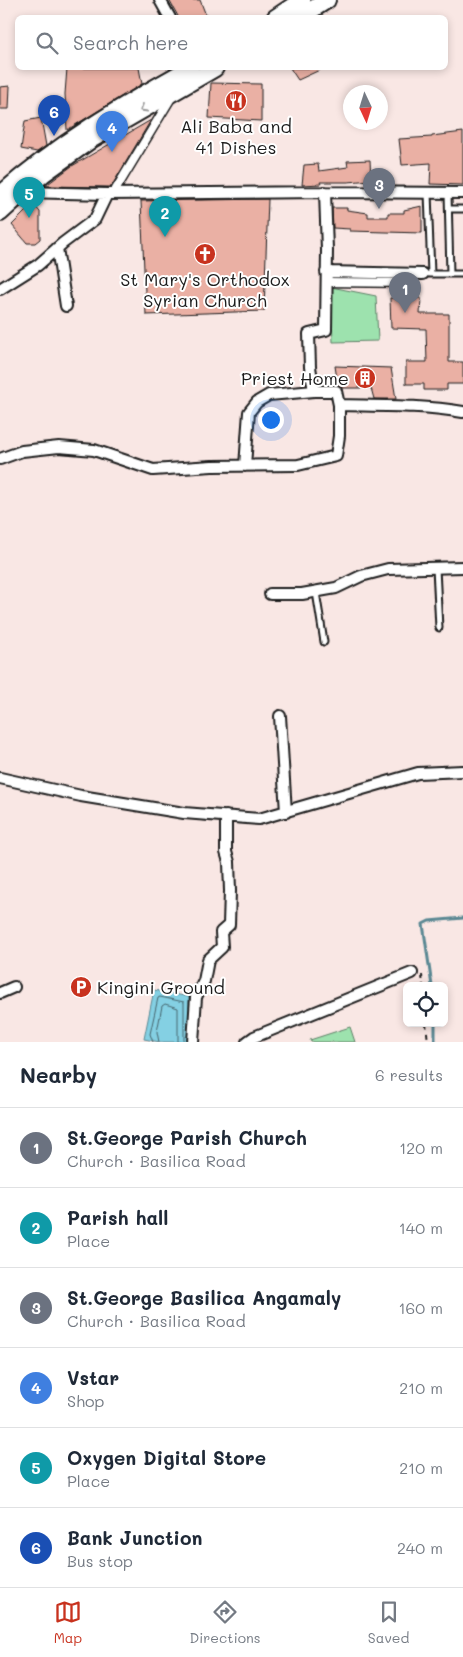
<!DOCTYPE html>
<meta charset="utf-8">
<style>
body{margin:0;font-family:Mali,sans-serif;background:#f2f2f3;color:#1f2937}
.controls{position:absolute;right:15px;bottom:15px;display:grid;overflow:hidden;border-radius:8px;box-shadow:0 2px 8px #0003}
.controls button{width:45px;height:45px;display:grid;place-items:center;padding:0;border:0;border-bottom:1px solid #e0e1e3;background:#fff;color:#1f2937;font:25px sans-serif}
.compass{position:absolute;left:343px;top:85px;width:45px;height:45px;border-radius:50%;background:#fff;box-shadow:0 2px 8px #0003;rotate:176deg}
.you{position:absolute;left:270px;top:419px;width:18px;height:18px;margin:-12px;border:4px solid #fff;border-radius:50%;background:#1a73e8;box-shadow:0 0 0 8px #1a73e833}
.badge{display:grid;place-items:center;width:32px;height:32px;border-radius:50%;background:#c8321e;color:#fff;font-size:16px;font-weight:700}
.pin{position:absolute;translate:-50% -41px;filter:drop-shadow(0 1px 2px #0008)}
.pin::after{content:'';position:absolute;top:26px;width:18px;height:15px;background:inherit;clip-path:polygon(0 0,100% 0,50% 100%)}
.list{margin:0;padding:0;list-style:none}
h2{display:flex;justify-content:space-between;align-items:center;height:65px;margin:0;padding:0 20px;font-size:21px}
h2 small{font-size:16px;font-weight:400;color:#747a83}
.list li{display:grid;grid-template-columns:32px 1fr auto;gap:15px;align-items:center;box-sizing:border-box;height:80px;padding:0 20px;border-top:1px solid #e0e1e3}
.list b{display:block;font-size:19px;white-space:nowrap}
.list p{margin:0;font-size:16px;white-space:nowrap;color:#747a83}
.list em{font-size:16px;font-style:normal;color:#747a83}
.icon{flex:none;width:28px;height:28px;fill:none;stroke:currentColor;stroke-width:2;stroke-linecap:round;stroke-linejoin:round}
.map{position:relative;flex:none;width:463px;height:1042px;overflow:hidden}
.search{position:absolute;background:#fff;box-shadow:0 2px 8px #0003;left:15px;right:15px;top:15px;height:55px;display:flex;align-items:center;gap:12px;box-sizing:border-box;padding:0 18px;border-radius:8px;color:#747a83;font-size:19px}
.sheet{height:545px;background:#fff}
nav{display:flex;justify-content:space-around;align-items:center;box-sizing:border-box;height:70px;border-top:1px solid #e0e1e3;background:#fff;font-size:14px;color:#747a83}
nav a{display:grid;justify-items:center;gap:2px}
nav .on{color:#c8321e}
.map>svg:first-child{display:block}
.green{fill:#9de2ae;stroke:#5c7f65}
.water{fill:#84d0e3;stroke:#5a8893}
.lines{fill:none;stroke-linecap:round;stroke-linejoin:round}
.shore{stroke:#46646c;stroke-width:1}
.stream{stroke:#5a8893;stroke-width:3}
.building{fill:#eab0a4;stroke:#1c1c1c}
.service-casing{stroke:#1c1c1c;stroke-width:9}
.pedestrian-casing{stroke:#1c1c1c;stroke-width:11}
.minor-casing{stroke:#1c1c1c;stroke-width:14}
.trunk-casing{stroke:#1c1c1c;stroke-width:20}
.path{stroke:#1c1c1c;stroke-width:2;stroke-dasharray:5 4;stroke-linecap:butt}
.service{stroke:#fff;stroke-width:5}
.pedestrian{stroke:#fff;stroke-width:8}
.minor{stroke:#fff;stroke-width:10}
.trunk{stroke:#fff;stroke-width:16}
.oneway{stroke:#999}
.labels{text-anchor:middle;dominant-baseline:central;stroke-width:4;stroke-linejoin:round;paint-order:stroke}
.poi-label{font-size:18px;fill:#1c1c1c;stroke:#fff}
</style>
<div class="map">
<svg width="463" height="1042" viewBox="0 0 463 1042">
<rect width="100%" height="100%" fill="#f9e7e4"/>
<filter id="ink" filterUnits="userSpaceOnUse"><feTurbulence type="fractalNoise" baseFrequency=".02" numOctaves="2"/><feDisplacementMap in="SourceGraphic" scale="10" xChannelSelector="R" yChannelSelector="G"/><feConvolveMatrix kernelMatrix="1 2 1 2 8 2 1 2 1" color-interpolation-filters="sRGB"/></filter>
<g filter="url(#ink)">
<path class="green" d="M331,287L376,296L378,341L333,342Z
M350,1027L355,1042H311L310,1040Z"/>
<path class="water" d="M154,990L189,997V1042H160L144,1039Z"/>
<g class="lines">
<path class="shore" d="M153,1042L150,1034L158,998L160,997L184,1002V1042
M159,1042L157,1032L162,1006L165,1004L178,1008V1042"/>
<path class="stream" d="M432,986L423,924L429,921L463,918
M435,1023V1042"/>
</g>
<path class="building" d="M169,0H200L207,18H179Z
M67,68H139L142,84L67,130L65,94Z
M290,68H324L298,80Z
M211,83L261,84V121L209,118Z
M10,86L9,109H0V87Z
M41,118L46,146L37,152L21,149L25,121Z
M151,120L111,187L45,186L72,166Z
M463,132V185L430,184L431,163L402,165L399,139L432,137V136Z
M370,160L371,180L348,182H320L321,184L302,185L304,165L318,164L319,171L348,167L347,161Z
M268,199L264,311L146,315L141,201Z
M33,204L40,212V239L35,243H27L12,225Z
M422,206V233L350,231V229L333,228L332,208H347V210L368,213V217H388V213H404V210Z
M390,298H421L420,314H449V362H463V384H447V390H424V384H406V362H427L426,329L391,328Z
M335,366L391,368L396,399H374L371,388H342L338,385Z"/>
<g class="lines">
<g class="service-casing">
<path id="service" d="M428,193L431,274
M448,193L450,274
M449,209H463
M429,274H463
M436,568L439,628
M316,592L324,642"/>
</g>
<g class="pedestrian-casing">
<path id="pedestrian" d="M113,194L171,98
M326,282L412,283"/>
</g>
<g class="minor-casing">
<path id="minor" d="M160,0L170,18
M22,192L107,194L325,192L463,193
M325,192L327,250L326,330L309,334L310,367L314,391H336L339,405
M57,248L66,306
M326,272L423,274
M0,289L38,265L63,243L95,219L107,194
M0,459L22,451L59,447L94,450L153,470L212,466L298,465L336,456L339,436V405C380,406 422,405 463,412
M245,466L249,412L257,402L269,395L314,391
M270,594H302L336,588L361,576L388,569L463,567
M280,716L286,812
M0,778L81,796L184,813L259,819L418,773L463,771
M0,993L14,987
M193,1042L196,997L204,981L208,960L222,947L221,932L229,925L230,891L229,862L226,852V816
M247,1042L254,1037L412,973"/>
</g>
<g class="trunk-casing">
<path id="trunk" d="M275,18L302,0
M299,18L327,0
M0,195C58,144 123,105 190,68
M0,213L43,174L92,139L215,68"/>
</g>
<path class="path" d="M422,975L423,986
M426,1023L428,1042"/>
<use href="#service" class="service"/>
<use href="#pedestrian" class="pedestrian"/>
<use href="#minor" class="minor"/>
<use href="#trunk" class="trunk"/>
</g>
<defs><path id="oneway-chevron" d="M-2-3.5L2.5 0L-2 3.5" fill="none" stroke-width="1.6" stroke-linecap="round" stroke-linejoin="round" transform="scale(1.25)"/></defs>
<use class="oneway" href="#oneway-chevron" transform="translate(143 109) rotate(149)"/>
</g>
<defs>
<g id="restaurant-disc" transform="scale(1.125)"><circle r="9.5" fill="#c8321e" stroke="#fff"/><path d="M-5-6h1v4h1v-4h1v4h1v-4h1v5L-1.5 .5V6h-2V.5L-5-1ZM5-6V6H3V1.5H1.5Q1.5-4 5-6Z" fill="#fff"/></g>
<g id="church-disc" transform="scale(1.125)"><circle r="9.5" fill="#c8321e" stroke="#fff"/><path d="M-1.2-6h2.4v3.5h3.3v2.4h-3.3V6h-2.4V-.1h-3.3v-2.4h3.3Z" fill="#fff"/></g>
<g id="building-disc" transform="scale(1.125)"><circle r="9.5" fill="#c8321e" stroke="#fff"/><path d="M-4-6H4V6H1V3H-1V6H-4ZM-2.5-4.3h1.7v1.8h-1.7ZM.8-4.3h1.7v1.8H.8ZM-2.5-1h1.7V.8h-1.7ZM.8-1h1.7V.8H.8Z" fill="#fff"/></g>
<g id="parking-disc" transform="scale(1.125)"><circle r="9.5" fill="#c8321e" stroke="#fff"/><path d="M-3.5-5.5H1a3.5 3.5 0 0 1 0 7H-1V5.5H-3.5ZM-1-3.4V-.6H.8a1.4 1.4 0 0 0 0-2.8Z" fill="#fff"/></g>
</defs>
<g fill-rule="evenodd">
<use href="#restaurant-disc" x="236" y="101"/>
<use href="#church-disc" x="205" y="254"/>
<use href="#building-disc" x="365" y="378"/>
<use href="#parking-disc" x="81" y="987"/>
</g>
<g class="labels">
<g class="poi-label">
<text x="236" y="126">Ali Baba and<tspan x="236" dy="21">41 Dishes</tspan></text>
<text x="205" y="279">St Mary's Orthodox<tspan x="205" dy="21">Syrian Church</tspan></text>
<text x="349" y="378" text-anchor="end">Priest Home</text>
<text x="97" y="987" text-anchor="start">Kingini Ground</text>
</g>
</g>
</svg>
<div class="controls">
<button><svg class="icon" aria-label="locate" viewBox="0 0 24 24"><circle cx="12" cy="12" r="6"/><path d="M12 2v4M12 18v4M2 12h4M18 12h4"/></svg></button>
</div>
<svg class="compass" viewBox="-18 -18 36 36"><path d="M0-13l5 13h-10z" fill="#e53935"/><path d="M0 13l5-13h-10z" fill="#747a83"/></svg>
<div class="you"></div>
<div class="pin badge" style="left:405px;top:313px;background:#6b7280">1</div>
<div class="pin badge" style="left:165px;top:237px;background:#0f9aa8">2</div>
<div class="pin badge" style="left:379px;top:209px;background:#6b7280">3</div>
<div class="pin badge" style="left:112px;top:152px;background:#3f7fe0">4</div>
<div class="pin badge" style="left:29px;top:218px;background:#0f9aa8">5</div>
<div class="pin badge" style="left:54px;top:136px;background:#1a4fb4">6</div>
<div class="search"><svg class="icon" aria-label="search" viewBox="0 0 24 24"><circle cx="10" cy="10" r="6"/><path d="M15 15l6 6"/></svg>Search here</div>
</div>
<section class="sheet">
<h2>Nearby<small>6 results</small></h2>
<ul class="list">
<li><span class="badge" style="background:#6b7280">1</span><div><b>St.George Parish Church</b><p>Church · Basilica Road</p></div><em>120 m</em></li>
<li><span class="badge" style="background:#0f9aa8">2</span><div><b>Parish hall</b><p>Place</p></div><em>140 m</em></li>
<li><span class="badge" style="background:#6b7280">3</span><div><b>St.George Basilica Angamaly</b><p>Church · Basilica Road</p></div><em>160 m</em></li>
<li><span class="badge" style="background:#3f7fe0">4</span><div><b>Vstar</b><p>Shop</p></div><em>210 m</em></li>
<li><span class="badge" style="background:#0f9aa8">5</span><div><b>Oxygen Digital Store</b><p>Place</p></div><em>210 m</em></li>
<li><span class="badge" style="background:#1a4fb4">6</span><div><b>Bank Junction</b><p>Bus stop</p></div><em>240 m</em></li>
</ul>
</section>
<nav>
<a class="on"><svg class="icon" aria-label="map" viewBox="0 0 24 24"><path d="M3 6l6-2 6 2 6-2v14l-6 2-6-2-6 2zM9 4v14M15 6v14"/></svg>Map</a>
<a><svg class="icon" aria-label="directions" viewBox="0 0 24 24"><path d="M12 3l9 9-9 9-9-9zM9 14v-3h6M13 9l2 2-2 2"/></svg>Directions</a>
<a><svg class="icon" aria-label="saved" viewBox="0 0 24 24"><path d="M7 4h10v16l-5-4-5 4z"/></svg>Saved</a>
</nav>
